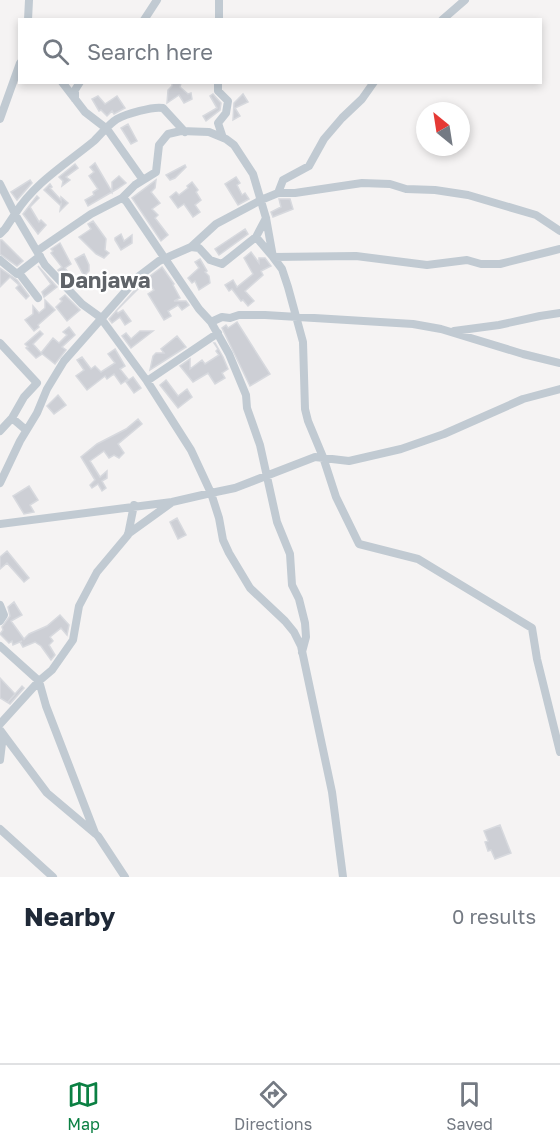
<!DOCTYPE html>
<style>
body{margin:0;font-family:"Golos Text",sans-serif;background:#f2f2f3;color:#1f2937}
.compass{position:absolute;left:416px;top:102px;width:54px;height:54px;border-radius:50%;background:#fff;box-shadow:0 3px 9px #0003;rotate:330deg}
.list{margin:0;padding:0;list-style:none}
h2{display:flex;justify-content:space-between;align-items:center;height:78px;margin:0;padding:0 24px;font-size:26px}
h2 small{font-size:20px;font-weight:400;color:#747a83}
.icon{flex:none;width:33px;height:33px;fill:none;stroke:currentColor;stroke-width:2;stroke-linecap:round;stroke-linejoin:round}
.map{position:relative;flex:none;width:560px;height:877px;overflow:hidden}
.search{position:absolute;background:#fff;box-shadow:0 3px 9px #0003;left:18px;right:18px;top:18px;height:66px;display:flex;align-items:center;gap:15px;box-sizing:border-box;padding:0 21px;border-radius:0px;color:#747a83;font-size:22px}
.sheet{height:186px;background:#fff}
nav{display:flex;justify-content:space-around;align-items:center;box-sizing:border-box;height:84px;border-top:2px solid #e0e1e3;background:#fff;font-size:16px;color:#747a83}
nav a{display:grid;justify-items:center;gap:3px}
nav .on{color:#0b8043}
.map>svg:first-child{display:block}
.building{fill:#cdcfd5;stroke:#d7d9de;stroke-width:1.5}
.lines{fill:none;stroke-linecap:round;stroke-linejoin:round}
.minor{stroke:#c1cad2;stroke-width:8}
.labels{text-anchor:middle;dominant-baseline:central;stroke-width:4.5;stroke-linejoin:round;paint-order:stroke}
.quarter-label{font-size:22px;font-weight:bold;fill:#5f6368;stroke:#fff}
</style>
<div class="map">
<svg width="560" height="877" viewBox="0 0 560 877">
<rect width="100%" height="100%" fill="#f5f3f3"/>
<path class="building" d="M172,82L181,83L180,87L188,94L191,93L192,99L184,103L179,95L167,103L168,90L172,86Z
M213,94L221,103L220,110L206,121L203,116L217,108L210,96Z
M243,94L248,102L235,108L240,116L233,120L234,103Z
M98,96L105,104L117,96L125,108L114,114L112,111L107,116L101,110L99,111L92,99Z
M128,124L137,141L131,144L121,128Z
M95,163L112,192V182L119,176L126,183L117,189L88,206L85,200L94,195L93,192L98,189L89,176L94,172L90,167Z
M75,164L78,168L66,177L70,180L62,186L63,181L59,177Z
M185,165L186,167L175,178L170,180L166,175Z
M236,177L240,183L237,185L242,195L245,193L249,199L238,205L225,184Z
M30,180L32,183L17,200L11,192Z
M156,180L155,188L151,192L160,203L152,209L158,215L155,218L168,235L161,241L132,198Z
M192,182L198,190L196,192L201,200L195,205L200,212L193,217L184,204L178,208L170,197L176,192L179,195L188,188L187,186Z
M50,184L52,187L50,188L61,200V197L68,203L60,211L61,204L60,205L44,190Z
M37,196L39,198L30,207L39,222L41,220L46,225L38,234L23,214Z
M279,199H290L293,209L273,217L271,212L281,207Z
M93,221L106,239L105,250L109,253L104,258L96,254L79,237L91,229L88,224Z
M245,229L248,234L219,255L215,249Z
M121,234L124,241L132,235V243L121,250L115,240V238Z
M0,240H2L23,261L17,266L0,254Z
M60,243L71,264L65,268L68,272L64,275L58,270L62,267L51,253L53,251L51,249Z
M251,252L259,263V258H265L271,266L261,271L263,275L245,291L254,301L248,306L243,300L241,301L232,289L229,291L225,285L233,280L237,287L253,274L244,258Z
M84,254L89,265V271L84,276L75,259Z
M200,259L207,271L205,272L209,276L210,283L199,290L195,281L192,283L188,278L199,268L195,262Z
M38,266L57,287L44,297L42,292L51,284Z
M162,267L174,284L173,285L180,298L174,301H186L189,305L182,310L178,305L168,311L171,316L164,320L148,294L154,290L147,280L116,311L118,313L123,310L131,321L125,325L120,317L112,323L109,319L142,282Z
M0,268L17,280L29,296L26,299L16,288L19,285L10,277L0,287Z
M65,295L80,310L67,321L56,307L62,301L60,299Z
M45,300L55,310L38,325L39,327L34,331L25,320L33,314V306L39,313L45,308Z
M237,322L270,374L250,386L222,328L226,325L228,328Z
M69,327L75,335L62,347L66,350L55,364L41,353L53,338L59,343L67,335L63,332Z
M40,331L43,334L33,344L42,354L36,358L26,348L28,347L25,344Z
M140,331H153L131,348L122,336L126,333L131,339Z
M177,336L186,347L150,370L153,356L156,353H164L161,349Z
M214,343H215L223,357L228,369L222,373L225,378L215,384L208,373L193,382L180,366L190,359V369L202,360L205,364L219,355L216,351L218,349Z
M115,349L125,366L120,369L128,379L121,384L114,374L107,379L105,376L87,390L76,376L84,370L77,360L82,357L91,369L95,366L101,372L115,363L108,354Z
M133,377L141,388L134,393L126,382Z
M166,380L178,396L187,389L192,397L178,408L160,385Z
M58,395L66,405L54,414L47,406Z
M138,419L142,424L118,444L124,453L119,458L114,455L109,458L104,451L90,461L100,477L107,471V478L102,481L106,488L102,491L98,484L92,488L90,485L95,480L81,457L97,444L126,429Z
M29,486L38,500L30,505L34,512L24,514L13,496Z
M177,518L186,535L178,539L170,522Z
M7,551L29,578L24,582L7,563L0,569V557Z
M14,602L22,615L11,621L24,639L29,634L47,626L60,615L69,625L67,635L61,628L50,637L53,641L49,645L55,655L51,660L41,646L35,642L23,647L20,642L22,641L13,645L12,641L9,643L0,634L3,630L2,627L10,616L8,607Z
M0,678L15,694L8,702L22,686L24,688L10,704L0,698Z
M500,825L511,853L495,859L491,850L488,851L485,842L488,841L484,831Z"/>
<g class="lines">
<path class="minor" d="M219,0V20
M28,20L29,0
M144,20L157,0
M442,20L465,0
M62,82L85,112L107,129L143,180
M218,82V91L228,101L226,113L218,123L223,138
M75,99V90L80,82
M0,119L20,63
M0,184L15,214C34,183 66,164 94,141C101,134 110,123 117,119C126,114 153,106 163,108L185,132
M278,193L283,180L309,166L324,139L342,118L362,99L374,82
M122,198L126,201L199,309L211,322L229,354L246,395L247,408L260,445L277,522L290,554L292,585L299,599L305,623L306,637L302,652
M0,234L5,229L15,214L45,265L82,304L100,317L147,381L191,450L211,493L235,488L315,457L349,461L401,449L444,434L523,399L560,389
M256,237L266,218
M191,247L216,224L261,200L278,193H295L362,183L390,184L406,189L435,190L468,195L536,215L560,231
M37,251L91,214L122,198L135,185L156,172L159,145L168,134L181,131L209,132L226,139L234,145L253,174L266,218L273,257L282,269L288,287L303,342L305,409L308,421L323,457L336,497L359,544L418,559L532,628L537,659L560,752
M0,260L17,274L40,256
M19,273L38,298
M211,322L222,317L230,318L239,315H265L413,324L441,329L523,354L560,363
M454,331L499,325L540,316L560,313
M0,343L37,383L24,397L12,418L26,430
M147,381L218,333
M0,431L12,418
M0,483L20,441L37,413L47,389L64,361L138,277L159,261L191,247L199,248L210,260L222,264L256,237L273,257L356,256L427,265L467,260L481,264H500L560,249
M0,524L172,502L211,493L219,518L223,540L229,553L250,588L285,621L294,632L301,646L332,792L343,877
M128,534L171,503
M0,605L4,615L0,621
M0,646L39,681L46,706L95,833
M0,724L39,681L52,670L73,640L79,606L97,572L128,535L134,505
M0,730L47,793L98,836L125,877
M0,760L3,735
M0,829L53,877"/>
</g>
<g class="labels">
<g class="quarter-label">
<text x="105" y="279">Danjawa</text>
</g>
</g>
</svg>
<svg class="compass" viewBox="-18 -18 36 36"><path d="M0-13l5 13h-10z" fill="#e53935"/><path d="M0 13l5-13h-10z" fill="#747a83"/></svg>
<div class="search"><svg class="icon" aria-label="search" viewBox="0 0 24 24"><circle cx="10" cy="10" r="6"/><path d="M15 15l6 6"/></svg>Search here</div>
</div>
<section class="sheet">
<h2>Nearby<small>0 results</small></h2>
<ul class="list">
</ul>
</section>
<nav>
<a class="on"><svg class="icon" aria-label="map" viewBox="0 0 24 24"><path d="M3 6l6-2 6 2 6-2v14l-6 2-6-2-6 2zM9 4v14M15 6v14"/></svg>Map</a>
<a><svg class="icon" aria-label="directions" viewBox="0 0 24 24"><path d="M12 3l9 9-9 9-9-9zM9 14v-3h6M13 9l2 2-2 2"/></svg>Directions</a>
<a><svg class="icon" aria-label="saved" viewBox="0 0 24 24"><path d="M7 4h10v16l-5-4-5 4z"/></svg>Saved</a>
</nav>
